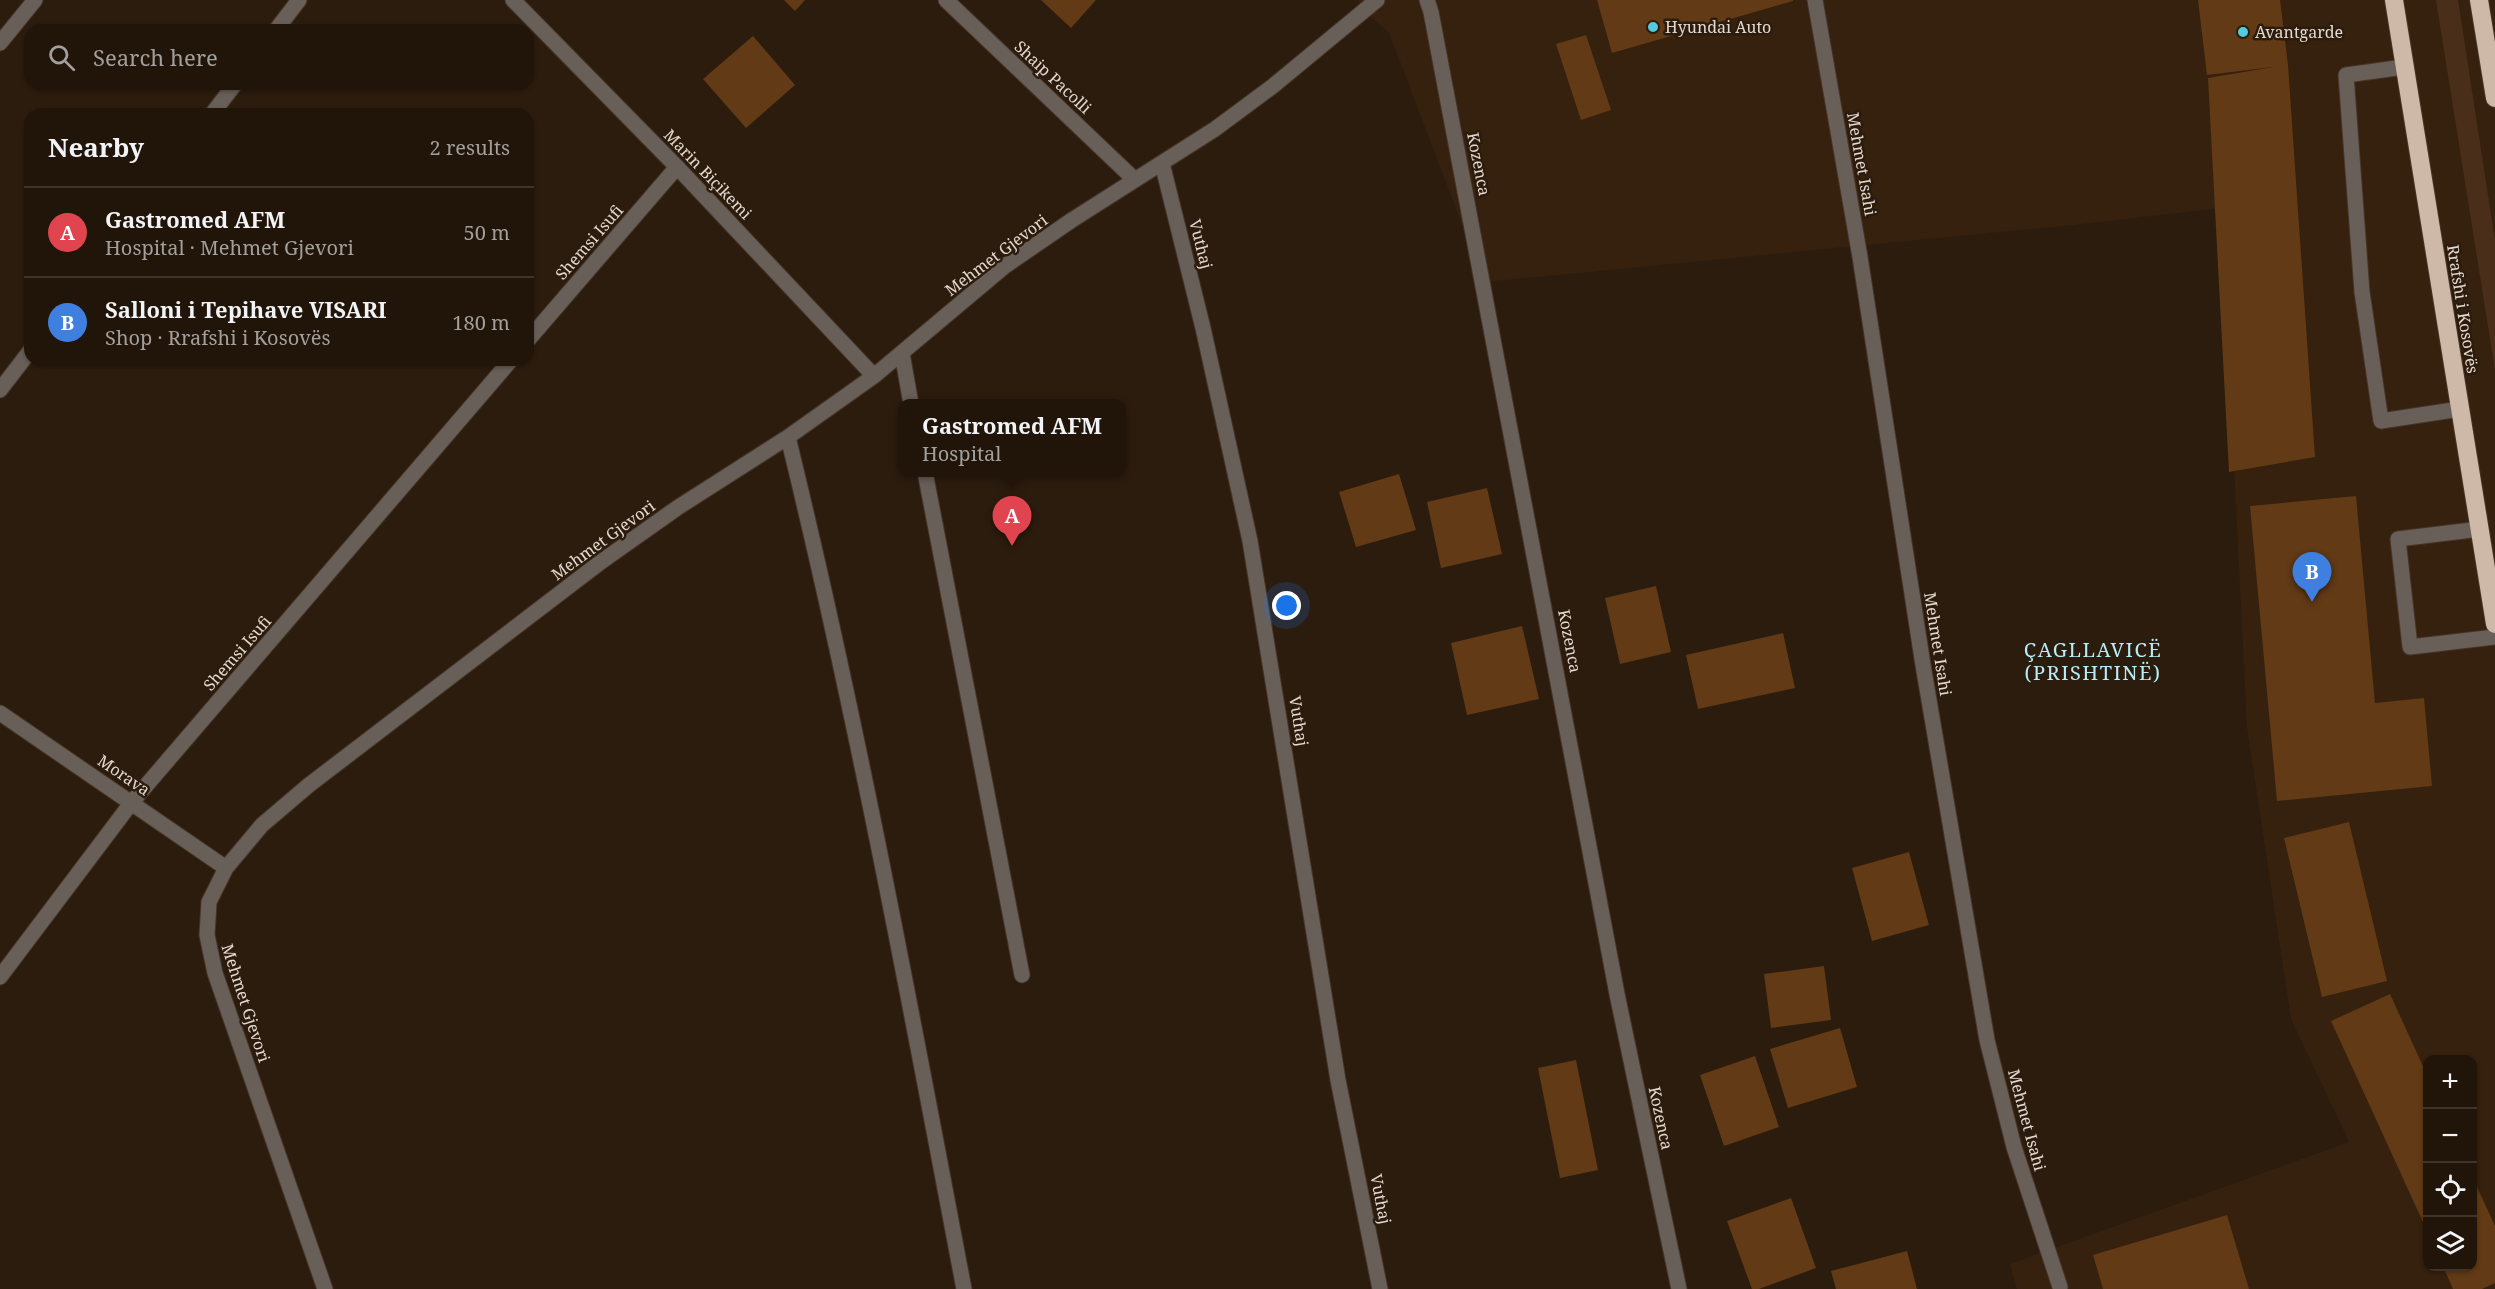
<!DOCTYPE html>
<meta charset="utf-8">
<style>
body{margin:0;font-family:"Noto Serif",serif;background:#2d2218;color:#f1f3f6}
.controls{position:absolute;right:18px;bottom:18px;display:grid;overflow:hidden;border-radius:12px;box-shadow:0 2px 4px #0004}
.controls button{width:54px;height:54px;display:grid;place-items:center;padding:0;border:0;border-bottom:2px solid #3e342b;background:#21150a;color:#f1f3f6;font:30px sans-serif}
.you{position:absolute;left:1287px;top:606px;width:21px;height:21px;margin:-15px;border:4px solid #fff;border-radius:50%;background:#1a73e8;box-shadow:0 0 0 9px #1a73e833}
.badge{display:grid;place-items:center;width:39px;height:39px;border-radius:50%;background:#d93025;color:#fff;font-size:20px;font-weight:700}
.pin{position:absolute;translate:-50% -50px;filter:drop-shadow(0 2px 3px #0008)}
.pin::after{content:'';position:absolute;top:32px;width:21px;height:18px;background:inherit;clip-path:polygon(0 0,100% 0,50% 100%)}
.popup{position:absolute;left:898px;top:399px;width:228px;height:78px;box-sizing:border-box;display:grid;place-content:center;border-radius:12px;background:#21150a;filter:drop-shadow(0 2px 4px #0005);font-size:20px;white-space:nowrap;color:#a29f9c}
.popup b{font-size:22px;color:#f1f3f6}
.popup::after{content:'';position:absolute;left:50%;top:100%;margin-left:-12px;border:12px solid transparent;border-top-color:#21150a}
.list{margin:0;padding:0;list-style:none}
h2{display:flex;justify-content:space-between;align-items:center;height:78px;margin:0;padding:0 24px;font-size:26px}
h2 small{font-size:20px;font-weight:400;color:#a29f9c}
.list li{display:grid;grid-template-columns:39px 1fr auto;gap:18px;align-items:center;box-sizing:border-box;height:90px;padding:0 24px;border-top:2px solid #3e342b}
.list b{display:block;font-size:22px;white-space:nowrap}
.list p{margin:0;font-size:20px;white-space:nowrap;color:#a29f9c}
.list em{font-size:20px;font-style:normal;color:#a29f9c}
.icon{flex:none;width:33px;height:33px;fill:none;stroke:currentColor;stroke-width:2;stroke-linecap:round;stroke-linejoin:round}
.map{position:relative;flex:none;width:2495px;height:1289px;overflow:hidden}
.search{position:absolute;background:#21150a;box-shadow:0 2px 4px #0004;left:24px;top:24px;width:510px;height:66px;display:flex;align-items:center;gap:15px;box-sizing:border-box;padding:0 21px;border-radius:18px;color:#a29f9c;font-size:22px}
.panel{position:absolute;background:#21150a;box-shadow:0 2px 4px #0004;left:24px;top:108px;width:510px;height:258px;border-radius:18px}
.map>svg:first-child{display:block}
.built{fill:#36200e;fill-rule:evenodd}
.green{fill:#492f19}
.building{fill:#623a15}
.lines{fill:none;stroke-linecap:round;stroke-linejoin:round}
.minor-casing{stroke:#463629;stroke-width:17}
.highway-casing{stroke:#463629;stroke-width:20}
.minor{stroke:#685f58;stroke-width:15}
.highway{stroke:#ceb8a7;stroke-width:18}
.poi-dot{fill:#54cadd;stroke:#2c1c0e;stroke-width:2}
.labels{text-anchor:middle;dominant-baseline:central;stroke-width:5;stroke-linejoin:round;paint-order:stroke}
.poi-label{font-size:16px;fill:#e4d9d0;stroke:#2c1c0e;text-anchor:start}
.street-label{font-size:16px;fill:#e4d9d0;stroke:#2c1c0e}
.quarter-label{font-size:20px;letter-spacing:1.5px;fill:#b5eef9;stroke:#2c1c0e}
</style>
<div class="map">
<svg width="2495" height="1289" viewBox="0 0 2495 1289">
<rect width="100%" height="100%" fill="#2c1c0e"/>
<path class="built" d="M1358,0H2495V1289H2017L2010,1264L2349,1142L2291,1019L2247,728L2221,208L2074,225L1484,282L1389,33L1364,11ZM2428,1060H2472V1266H2428Z"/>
<path class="green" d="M2436,0H2458L2495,241V370Z"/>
<path class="building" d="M784,0H805L795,11Z
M1041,0H1096L1071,28Z
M1597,0H1793V1L1612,53Z
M2198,0H2280L2288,65L2315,457L2229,472L2208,78L2273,67L2207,75Z
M1586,35L1611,110L1581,120L1556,44Z
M753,36L795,85L746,128L703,79Z
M1399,474L1416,530L1356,547L1339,492Z
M1487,488L1502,554L1441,568L1427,502Z
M2356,496L2375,703L2424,698L2432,786L2277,801L2250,506Z
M1656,586L1671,652L1620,664L1605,598Z
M1522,626L1539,699L1467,715L1451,643Z
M1783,633L1795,688L1698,709L1686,655Z
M2349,822L2387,981L2322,997L2284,838Z
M1909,852L1929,925L1872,941L1852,868Z
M1824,966L1831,1020L1771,1028L1764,974Z
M2390,994L2428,1077V1233L2331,1021Z
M1840,1028L1857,1087L1788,1108L1770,1049Z
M1755,1056L1779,1127L1724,1146L1700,1075Z
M1576,1060L1598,1170L1560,1178L1538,1068Z
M2472,1176L2495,1226V1283L2482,1289H2453L2443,1266H2472Z
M1791,1198L1816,1268L1759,1289H1752L1727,1221Z
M2227,1215L2249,1289H2103L2093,1255Z
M1907,1251L1917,1289H1836L1831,1271Z"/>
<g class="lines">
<g class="minor-casing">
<path id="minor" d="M513,0L677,167L874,376
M946,0L1135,180
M1427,0L1431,12L1617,994L1679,1289
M1815,0L1860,257L1923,665L1987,1040L2014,1147L2060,1287
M276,30L299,0
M0,43L35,0
M2404,67L2346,75L2362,292L2381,421L2460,409
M212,114L235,84
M1162,163L1203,328L1250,541L1338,1080L1380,1289
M528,340L677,167
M902,353L911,404
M0,390L30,351
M788,437C857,719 910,1004 964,1289
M925,472L1022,975
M2480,529L2398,539L2410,647L2495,637
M0,713L226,868
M0,977L132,802L511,360
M325,1289L215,973L207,935L209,902L226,868L262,825L309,785L602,561L677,508L788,437L874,376L1005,266L1072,220L1215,129L1273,86L1377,0"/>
</g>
<g class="highway-casing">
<path id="highway" d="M2394,0L2495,624
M2479,0L2495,98"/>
</g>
<use href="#minor" class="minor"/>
<use href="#highway" class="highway"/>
</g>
<g class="poi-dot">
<circle cx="1653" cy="27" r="6"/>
<circle cx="2243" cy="32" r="6"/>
</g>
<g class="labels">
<g class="poi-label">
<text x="1665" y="27">Hyundai Auto</text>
<text x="2255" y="32">Avantgarde</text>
</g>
<g class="street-label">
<text transform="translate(1053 77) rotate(43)">Shaip Pacolli</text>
<text transform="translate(1479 164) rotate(79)">Kozenca</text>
<text transform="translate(1862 164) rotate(80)">Mehmet Isahi</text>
<text transform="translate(708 174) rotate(46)">Marin Biçikemi</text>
<text transform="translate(589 242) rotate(-49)">Shemsi Isufi</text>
<text transform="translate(1201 244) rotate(76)">Vuthaj</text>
<text transform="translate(996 255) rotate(-37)">Mehmet Gjevori</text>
<text transform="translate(2463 309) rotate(81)">Rrafshi i Kosovës</text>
<text transform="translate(603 540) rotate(-36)">Mehmet Gjevori</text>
<text transform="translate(1570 641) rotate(79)">Kozenca</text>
<text transform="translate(1938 644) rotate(81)">Mehmet Isahi</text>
<text transform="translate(237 653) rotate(-49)">Shemsi Isufi</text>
<text transform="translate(1299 721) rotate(81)">Vuthaj</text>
<text transform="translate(124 775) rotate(34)">Morava</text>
<text transform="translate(246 1003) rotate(72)">Mehmet Gjevori</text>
<text transform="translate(1661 1118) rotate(78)">Kozenca</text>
<text transform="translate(2027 1120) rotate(75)">Mehmet Isahi</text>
<text transform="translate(1381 1199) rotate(79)">Vuthaj</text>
</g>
<g class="quarter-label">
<text x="2093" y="649">ÇAGLLAVICË<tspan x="2093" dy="23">(PRISHTINË)</tspan></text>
</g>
</g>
</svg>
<div class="controls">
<button>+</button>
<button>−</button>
<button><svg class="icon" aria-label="locate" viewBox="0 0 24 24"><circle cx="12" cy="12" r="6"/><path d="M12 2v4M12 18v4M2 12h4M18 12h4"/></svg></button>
<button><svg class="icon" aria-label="layers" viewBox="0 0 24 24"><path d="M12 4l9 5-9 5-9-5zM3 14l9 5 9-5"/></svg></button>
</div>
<div class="you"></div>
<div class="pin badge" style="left:1012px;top:546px;background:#e0444e">A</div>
<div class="popup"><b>Gastromed AFM</b>Hospital</div>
<div class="pin badge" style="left:2312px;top:602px;background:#3f7fe0">B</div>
<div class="search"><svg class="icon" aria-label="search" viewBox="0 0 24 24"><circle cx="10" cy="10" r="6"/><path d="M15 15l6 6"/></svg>Search here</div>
<section class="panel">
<h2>Nearby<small>2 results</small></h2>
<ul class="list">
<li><span class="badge" style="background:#e0444e">A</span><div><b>Gastromed AFM</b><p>Hospital · Mehmet Gjevori</p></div><em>50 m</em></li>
<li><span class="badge" style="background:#3f7fe0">B</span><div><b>Salloni i Tepihave VISARI</b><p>Shop · Rrafshi i Kosovës</p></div><em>180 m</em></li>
</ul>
</section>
</div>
